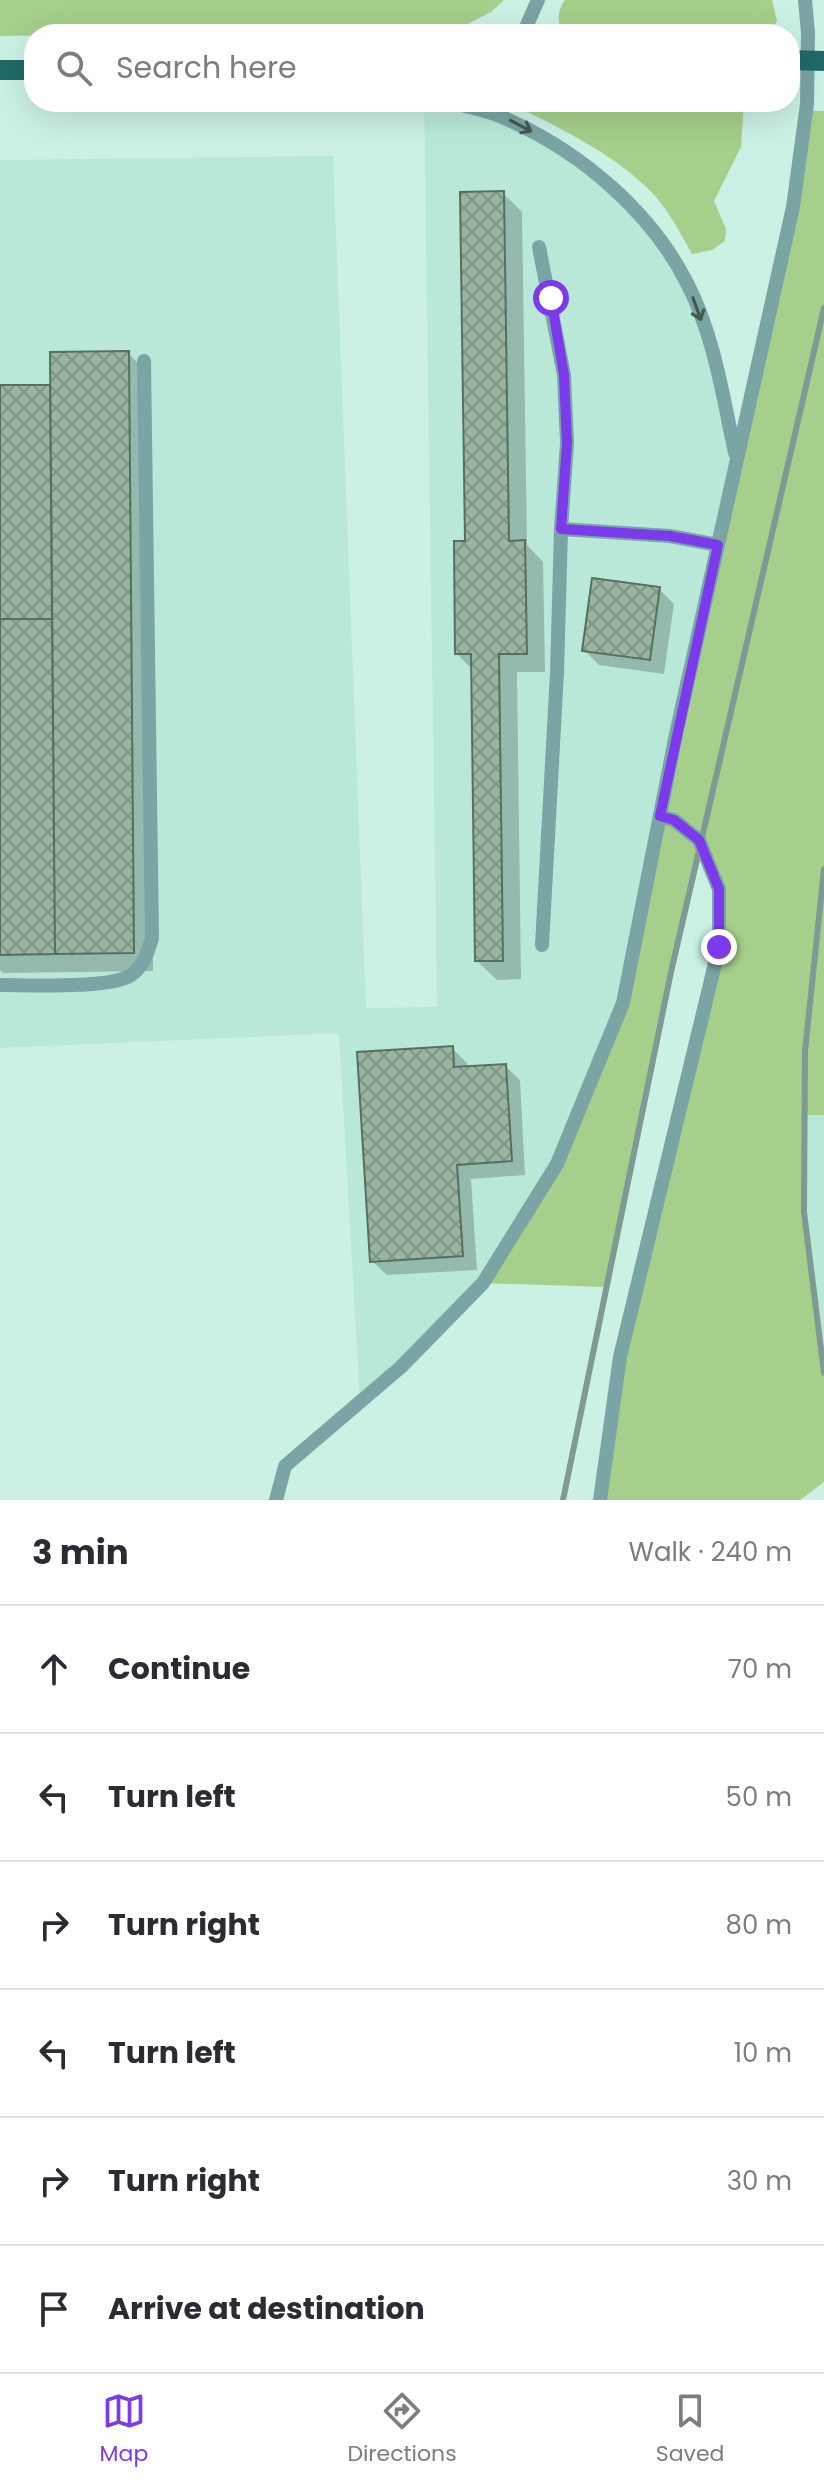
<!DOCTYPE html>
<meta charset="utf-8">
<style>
body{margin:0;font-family:Poppins,sans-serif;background:#f2f2f3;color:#2b2b33}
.stop{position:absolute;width:24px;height:24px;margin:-18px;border:6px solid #7c3aed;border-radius:50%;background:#fff}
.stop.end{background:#7c3aed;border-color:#fff;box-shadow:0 2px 8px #0008}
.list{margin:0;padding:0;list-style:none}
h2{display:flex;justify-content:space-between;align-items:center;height:104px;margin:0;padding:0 32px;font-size:34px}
h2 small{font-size:26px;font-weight:400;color:#7c7c81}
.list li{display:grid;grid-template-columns:52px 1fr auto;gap:24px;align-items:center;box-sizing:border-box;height:128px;padding:0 32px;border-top:2px solid #e1e1e2}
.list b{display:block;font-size:30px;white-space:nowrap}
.list em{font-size:26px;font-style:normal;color:#7c7c81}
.icon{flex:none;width:44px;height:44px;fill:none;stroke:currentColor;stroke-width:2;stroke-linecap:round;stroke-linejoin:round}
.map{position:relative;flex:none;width:824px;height:1500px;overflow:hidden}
.search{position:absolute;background:#fff;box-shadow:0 8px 32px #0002;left:24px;right:24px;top:24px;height:88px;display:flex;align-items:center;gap:20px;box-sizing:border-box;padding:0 28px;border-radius:32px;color:#7c7c81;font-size:30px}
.sheet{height:872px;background:#fff}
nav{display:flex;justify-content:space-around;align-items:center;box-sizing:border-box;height:112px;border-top:2px solid #e1e1e2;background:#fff;font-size:22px;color:#7c7c81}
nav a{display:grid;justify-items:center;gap:4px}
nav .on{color:#7c3aed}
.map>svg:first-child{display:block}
.built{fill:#b9e8d9}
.green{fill:#a5cf8b}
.shadow{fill:#0003}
.building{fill:url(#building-cross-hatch);stroke:#56705e;stroke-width:2}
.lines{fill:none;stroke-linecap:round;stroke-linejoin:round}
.service{stroke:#7aa5a4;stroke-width:14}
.primary{stroke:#206a69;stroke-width:20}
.rail{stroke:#7f9a92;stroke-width:6}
.primary-bridge{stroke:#206a69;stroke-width:20}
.oneway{stroke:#435955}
.route{stroke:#7c3aed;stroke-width:10}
</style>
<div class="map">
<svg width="824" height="1500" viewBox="0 0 824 1500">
<defs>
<pattern id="building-cross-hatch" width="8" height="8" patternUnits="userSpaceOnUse" patternTransform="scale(2)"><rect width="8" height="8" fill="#9ab6a2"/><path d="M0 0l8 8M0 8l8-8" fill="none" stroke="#7e9585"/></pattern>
</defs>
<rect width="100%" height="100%" fill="#cbf1e5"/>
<path class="built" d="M424,102H447L510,120L634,209L689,285L736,459L623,1003L557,1164L483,1283L360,1403L339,1033L0,1048V160L333,156L366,1008L437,1007Z
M805,1114L824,1115V1373L804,1212Z"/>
<path class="green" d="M0,0H504L491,12L460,28L0,36Z
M565,0H772L777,21L771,31L563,34C557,22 557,10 565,0Z
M627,102H744L741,147L714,201L726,229L725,241L712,250L692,254C681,234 671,215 656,197C620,157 559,127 511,104Z
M806,111H824V1115H805L804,1212L824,1373V1482L800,1500H600L620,1357L719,947V889L700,845L606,1287L483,1283L557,1164L623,1003Z"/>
<path class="shadow" d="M503,193L522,212L527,545L543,562L545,672H517L521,979L497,980L477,961L473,670L457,654Z
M128,353L147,372L153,971L3,973L0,970V387H52Z
M659,589L674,604L664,674L599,665L584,650Z
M452,1048L467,1063V1068L505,1066L520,1080L525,1175L471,1179L477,1270L387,1275L372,1261Z"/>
<path class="building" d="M504,191L509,541L525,540L527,654H499L503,961H475L471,654H455L454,541H465L460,192Z
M129,351L134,953L55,954L50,352Z
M0,385H50L52,619H0Z
M592,578L660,587L650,660L582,651Z
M0,619H52L55,954L0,955Z
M453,1046L454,1067L506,1064L512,1161L457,1165L463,1256L370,1262L357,1052Z"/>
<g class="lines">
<path class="service" d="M523,34L538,0
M447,102C469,107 491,111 511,121C583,154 651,212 687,283C714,335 723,397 735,453
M539,247L564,375L567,443L561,529
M542,945L557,673L561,529L670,536L718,545
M0,985C27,985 111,989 131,975C143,967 148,952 152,938L144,361
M276,1500L285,1466L401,1367L483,1283L557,1164L623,1003L676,734L793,207L807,104L808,33L805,0
M600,1500L620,1357L719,947V889L699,840L674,820L660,816"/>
<path class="primary" d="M0,70H34"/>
<path class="rail" d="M824,869L805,1051L804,1212L824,1373
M563,1500L671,972L824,308"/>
<path class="primary-bridge" d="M790,60L824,61"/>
</g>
<defs><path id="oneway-shaft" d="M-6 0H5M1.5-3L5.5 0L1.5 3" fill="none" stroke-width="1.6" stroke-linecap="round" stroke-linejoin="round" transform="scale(2)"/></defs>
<g class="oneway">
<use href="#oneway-shaft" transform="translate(521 126) rotate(28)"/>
<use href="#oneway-shaft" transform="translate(697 309) rotate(70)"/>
</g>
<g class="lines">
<path class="route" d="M551,298L564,375L567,443L561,529L670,536L718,545L660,816L674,820L699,840L719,889V947"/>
</g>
</svg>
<div class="stop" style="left:551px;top:298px"></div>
<div class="stop end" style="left:719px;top:947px"></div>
<div class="search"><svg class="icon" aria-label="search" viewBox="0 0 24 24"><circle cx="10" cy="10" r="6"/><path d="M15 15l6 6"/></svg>Search here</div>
</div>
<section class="sheet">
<h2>3 min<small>Walk · 240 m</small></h2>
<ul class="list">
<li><svg class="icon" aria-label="ahead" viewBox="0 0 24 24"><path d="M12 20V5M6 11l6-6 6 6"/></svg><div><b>Continue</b></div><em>70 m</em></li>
<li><svg class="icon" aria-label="left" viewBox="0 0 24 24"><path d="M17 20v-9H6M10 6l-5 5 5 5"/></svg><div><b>Turn left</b></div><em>50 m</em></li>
<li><svg class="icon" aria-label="right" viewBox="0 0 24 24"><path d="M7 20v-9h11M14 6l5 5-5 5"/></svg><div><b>Turn right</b></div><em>80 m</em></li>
<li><svg class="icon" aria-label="left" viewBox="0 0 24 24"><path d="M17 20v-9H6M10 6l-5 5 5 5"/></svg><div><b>Turn left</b></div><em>10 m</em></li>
<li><svg class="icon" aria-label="right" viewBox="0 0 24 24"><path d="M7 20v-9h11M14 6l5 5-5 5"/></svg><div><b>Turn right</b></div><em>30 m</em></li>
<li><svg class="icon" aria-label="arrive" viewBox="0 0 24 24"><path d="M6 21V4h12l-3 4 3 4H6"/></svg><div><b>Arrive at destination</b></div></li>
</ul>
</section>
<nav>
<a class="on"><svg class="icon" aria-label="map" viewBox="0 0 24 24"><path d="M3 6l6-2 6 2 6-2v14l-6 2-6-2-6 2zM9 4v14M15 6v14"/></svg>Map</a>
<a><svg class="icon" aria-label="directions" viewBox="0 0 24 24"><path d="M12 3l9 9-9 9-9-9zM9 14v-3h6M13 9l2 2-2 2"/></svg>Directions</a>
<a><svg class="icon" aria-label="saved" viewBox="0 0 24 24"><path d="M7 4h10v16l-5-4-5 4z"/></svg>Saved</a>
</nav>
